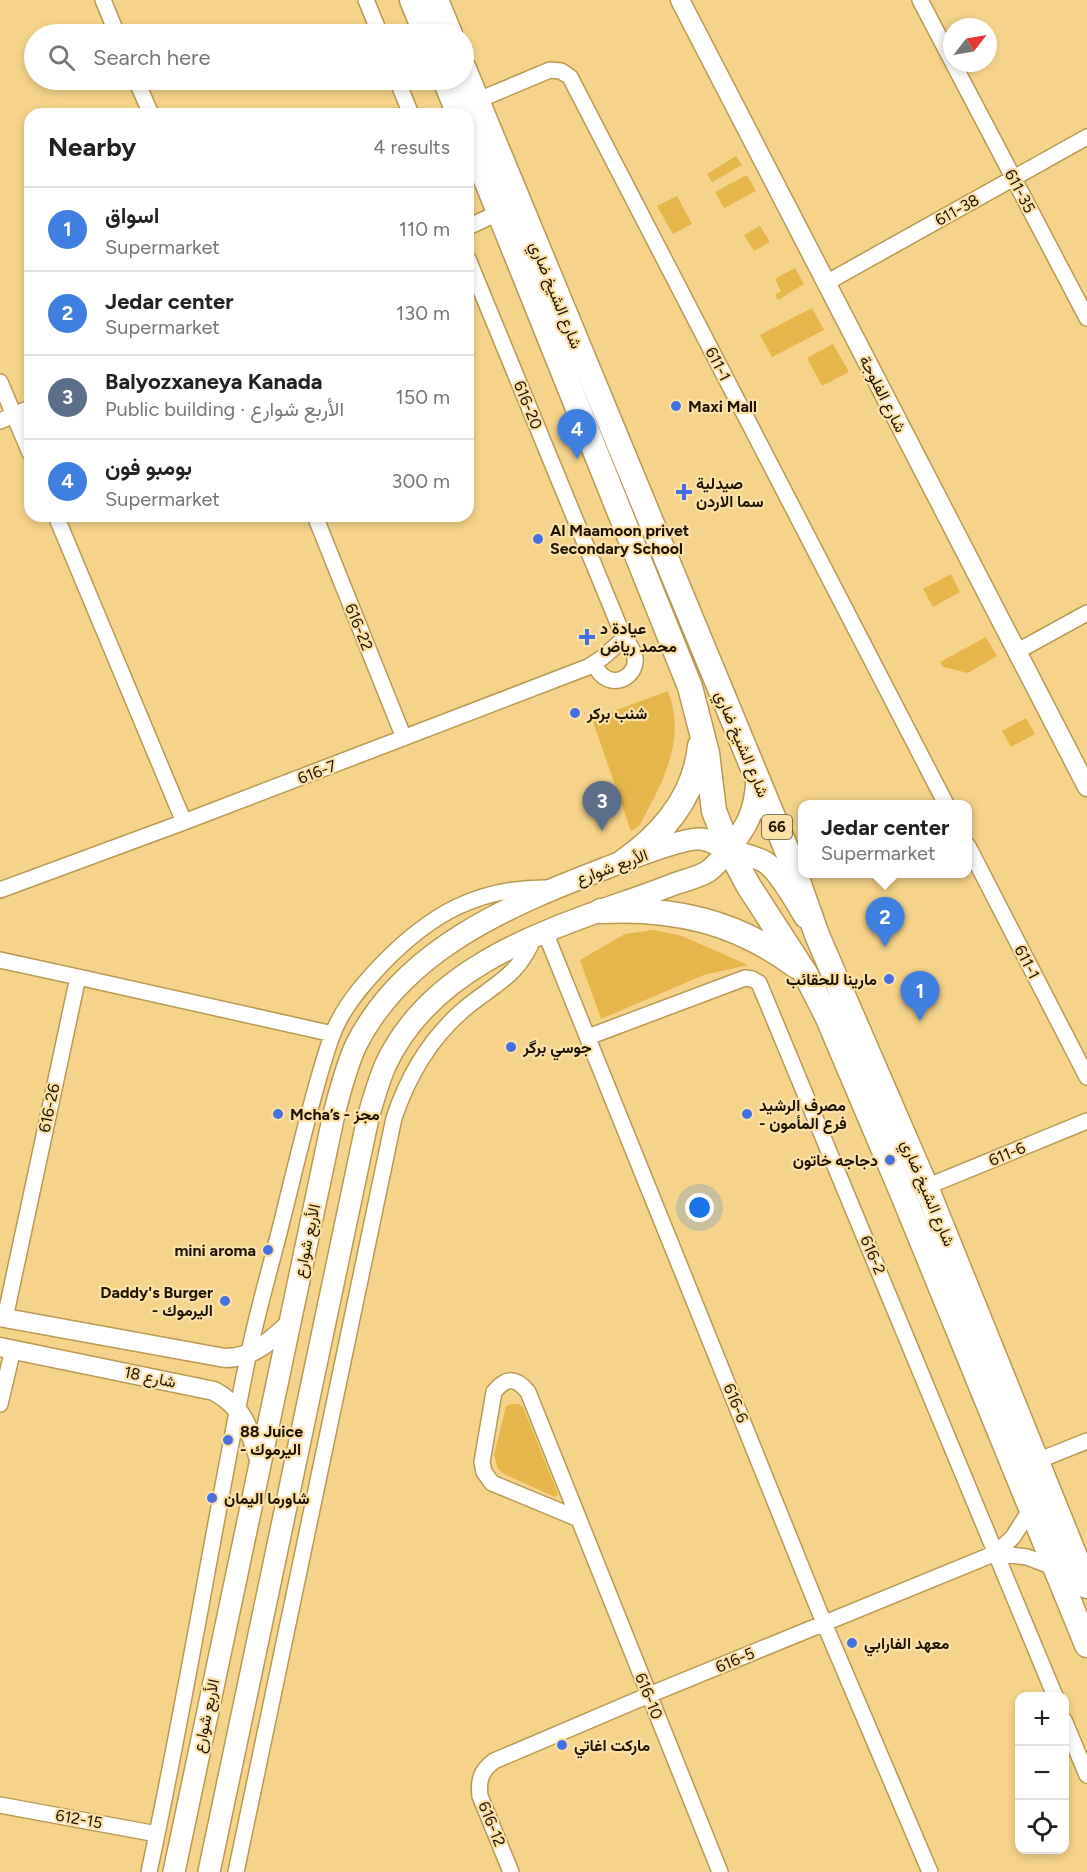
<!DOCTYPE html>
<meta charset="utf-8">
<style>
body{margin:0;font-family:Figtree,Vazirmatn,sans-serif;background:#f2f2f2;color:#222}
.controls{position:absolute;right:18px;bottom:18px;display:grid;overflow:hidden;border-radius:12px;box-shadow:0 3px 9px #0003}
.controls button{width:54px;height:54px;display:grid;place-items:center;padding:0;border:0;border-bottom:2px solid #e0e0e0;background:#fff;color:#222;font:30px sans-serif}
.compass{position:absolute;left:943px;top:18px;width:54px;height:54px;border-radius:50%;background:#fff;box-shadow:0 3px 9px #0003;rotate:59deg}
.you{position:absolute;left:700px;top:1208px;width:21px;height:21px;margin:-15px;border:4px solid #fff;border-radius:50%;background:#1a73e8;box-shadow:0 0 0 9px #1a73e833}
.badge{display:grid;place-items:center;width:39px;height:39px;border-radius:50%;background:#ea580c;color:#fff;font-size:20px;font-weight:700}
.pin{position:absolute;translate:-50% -50px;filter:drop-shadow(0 2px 3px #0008)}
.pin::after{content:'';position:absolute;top:32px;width:21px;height:18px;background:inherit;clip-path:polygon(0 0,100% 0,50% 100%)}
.popup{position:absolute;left:798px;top:800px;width:174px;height:78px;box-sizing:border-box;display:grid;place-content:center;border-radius:12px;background:#fff;filter:drop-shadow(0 2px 4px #0005);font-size:20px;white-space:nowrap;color:#767676}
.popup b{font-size:22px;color:#222}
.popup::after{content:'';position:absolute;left:50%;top:100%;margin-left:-12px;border:12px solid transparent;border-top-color:#fff}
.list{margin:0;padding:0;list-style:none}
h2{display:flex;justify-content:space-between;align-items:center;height:78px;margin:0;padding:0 24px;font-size:26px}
h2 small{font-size:20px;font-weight:400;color:#767676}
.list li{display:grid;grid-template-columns:39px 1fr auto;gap:18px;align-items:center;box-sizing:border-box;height:84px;padding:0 24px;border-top:2px solid #e0e0e0}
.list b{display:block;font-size:22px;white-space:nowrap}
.list p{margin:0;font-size:20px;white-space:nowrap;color:#767676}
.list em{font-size:20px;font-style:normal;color:#767676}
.icon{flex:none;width:33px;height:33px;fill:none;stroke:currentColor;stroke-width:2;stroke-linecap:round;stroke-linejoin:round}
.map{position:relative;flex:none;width:1087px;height:1872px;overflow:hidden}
.search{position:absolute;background:#fff;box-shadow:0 3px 9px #0003;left:24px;top:24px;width:450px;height:66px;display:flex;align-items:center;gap:15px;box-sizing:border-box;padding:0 21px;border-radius:33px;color:#767676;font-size:22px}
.panel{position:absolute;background:#fff;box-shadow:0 3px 9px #0003;left:24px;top:108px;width:450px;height:414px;border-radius:18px}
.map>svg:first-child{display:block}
.green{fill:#e5b64a}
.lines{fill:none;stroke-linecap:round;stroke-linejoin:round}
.minor-casing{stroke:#b99951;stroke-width:18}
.tertiary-casing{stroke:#b99951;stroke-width:21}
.secondary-casing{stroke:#b99951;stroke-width:24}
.primary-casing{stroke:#b99951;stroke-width:27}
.minor{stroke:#fff;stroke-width:15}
.tertiary{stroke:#fff;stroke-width:18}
.secondary{stroke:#fff;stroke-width:21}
.primary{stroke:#fff;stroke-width:24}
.poi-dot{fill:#4570e2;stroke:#fce1a8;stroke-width:2}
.labels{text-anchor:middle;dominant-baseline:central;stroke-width:4.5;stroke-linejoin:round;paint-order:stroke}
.shield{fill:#fce1a8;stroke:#5f5032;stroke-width:1.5}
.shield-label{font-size:15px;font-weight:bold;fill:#1c1200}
.street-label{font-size:16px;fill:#1c1200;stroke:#fce1a8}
.poi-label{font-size:16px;font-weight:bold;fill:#1c1200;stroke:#fce1a8;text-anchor:start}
</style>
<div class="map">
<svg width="1087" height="1872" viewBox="0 0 1087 1872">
<rect width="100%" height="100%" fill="#f5d38a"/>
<path class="green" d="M736,156L742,165L712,182L707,174Z
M747,175L756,191L724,208L715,192Z
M677,196L692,224L673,234L657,206Z
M760,226L770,242L754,251L744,235Z
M795,268L804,284L778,300L775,295L781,291L775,279Z
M812,308L824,330L772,357L760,335Z
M833,344L849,372L822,386L807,358Z
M951,574L960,592L933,607L923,589Z
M986,637L997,656L968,673L943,667L940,662Z
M668,691C687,740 662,784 639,826L631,831L592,719Z
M1026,718L1035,734L1011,747L1002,731Z
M654,930L682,936L748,965L704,975L601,1019L580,960L625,934Z
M512,1404H518L523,1407L558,1494L555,1497L504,1474L498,1469L494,1455L506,1406Z"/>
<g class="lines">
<g class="minor-casing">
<path id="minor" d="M103,0L117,34
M366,0L380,34
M920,0L952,61
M953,63L1087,318
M136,80L151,114
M397,80L411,114
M476,101L550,70L561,71L570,77L946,804
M468,227L500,212
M468,259L622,633C626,641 634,649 635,658C637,673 620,686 606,678C600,675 597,670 594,664
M826,283L1087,137
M0,382L30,453
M0,421L30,408
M56,516L184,822
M315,516L404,738
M1016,652L1087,613
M968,846L1087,1077
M0,890L184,822L588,667L602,658L625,638
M545,932L824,1623L930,1872
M0,960L78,977L5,1318
M78,977L333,1034
M588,1037L745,978L752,979L759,983L1055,1696
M926,1187L1087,1121
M0,1404L13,1349
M1037,1461L1087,1441
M579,1519L492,1483L484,1472L482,1462L494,1392C506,1377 516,1377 528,1392C592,1552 656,1712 720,1872
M996,1553L1027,1557L1056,1568
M1064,1720L1087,1775
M0,1805L157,1834
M149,1872C186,1701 213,1528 248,1357C257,1313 270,1269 281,1225C294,1173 306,1121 321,1070C326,1054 330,1037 338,1022C349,1000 366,981 383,963C431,914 478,887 548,888
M236,1872L394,1118C408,1076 429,1040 462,1011C493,984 518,978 534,937
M511,1872L480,1796C478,1780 481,1771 494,1761L649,1695L996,1553L1013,1537L1032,1507"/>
</g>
<g class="tertiary-casing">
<path id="tertiary" d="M680,0L1087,787
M0,1317L225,1358C253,1358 270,1341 290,1323
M0,1347L214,1391C245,1408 249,1430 260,1462"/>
</g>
<g class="secondary-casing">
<path id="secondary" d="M174,1872L334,1114C340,1091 346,1067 356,1045C405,948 510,905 606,868C624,861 684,837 701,839C711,840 721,847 731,850C741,854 755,856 765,862C780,872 795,901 805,917
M209,1872L368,1118C373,1100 378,1083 385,1066C428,972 531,935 622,903C640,897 659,890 677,883C687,880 698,877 707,872C715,867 720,859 726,853C747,827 755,813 757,779"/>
</g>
<g class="primary-casing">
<path id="primary" d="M412,0L426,34
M436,0L450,34
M464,69L788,853L817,935L926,1187L1087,1586
M445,80L459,114
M468,135L690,687L707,753L714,811L729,849L748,885L805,973L827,1016L903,1195L1087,1645
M623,862C663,834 695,796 700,746
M601,911C674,907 737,922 796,966"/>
</g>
<use href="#minor" class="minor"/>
<use href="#tertiary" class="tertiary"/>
<use href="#secondary" class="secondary"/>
<use href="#primary" class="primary"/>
</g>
<g class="poi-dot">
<circle cx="676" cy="406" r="6"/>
<path d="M681 483h6v6h6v6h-6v6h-6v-6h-6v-6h6z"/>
<circle cx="538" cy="539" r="6"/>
<path d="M584 628h6v6h6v6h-6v6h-6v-6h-6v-6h6z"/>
<circle cx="575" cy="713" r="6"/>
<circle cx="889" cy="979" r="6"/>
<circle cx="511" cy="1047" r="6"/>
<circle cx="278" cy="1114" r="6"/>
<circle cx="747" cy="1114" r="6"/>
<circle cx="890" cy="1160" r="6"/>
<circle cx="268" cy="1250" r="6"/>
<circle cx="225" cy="1301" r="6"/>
<circle cx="228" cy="1440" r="6"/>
<circle cx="212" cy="1498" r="6"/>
<circle cx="852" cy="1643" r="6"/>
<circle cx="562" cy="1745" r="6"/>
</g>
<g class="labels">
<rect class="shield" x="762" y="815" width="30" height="24" rx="4.5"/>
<g class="shield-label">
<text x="777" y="827">66</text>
</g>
<g class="street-label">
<text transform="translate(1020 191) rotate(62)">611-35</text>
<text transform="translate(957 210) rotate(-29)">611-38</text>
<text transform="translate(556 295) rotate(68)">شارع الشيخ ضاري</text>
<text transform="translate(718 364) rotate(63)">611-1</text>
<text transform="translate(883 394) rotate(63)">شارع الفلوجة</text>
<text transform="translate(528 405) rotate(68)">616-20</text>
<text transform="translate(359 627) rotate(68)">616-22</text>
<text transform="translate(742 744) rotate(67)">شارع الشيخ ضاري</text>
<text transform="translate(317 772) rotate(-21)">616-7</text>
<text transform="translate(612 867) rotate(-20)">الأربع شوارع</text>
<text transform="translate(1027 962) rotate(63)">611-1</text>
<text transform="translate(49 1108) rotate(-78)">616-26</text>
<text transform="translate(1007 1154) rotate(-22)">611-6</text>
<text transform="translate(928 1193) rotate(67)">شارع الشيخ ضاري</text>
<text transform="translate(307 1241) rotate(-78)">الأربع شوارع</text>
<text transform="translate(873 1255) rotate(67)">616-2</text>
<text transform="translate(150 1377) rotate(12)">شارع 18</text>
<text transform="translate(736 1403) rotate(68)">616-6</text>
<text transform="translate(735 1660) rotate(-23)">616-5</text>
<text transform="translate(649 1696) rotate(68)">616-10</text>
<text transform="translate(206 1716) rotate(-78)">الأربع شوارع</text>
<text transform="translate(79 1819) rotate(10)">612-15</text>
<text transform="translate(492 1824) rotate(68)">616-12</text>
</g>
<g class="poi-label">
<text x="688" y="406">Maxi Mall</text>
<text x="696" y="483">صيدلية<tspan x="696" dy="18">سما الاردن</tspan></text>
<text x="550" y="530">Al Maamoon privet<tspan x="550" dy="18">Secondary School</tspan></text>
<text x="600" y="628">عيادة د<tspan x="600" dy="18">محمد رياض</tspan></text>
<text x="587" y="713">شنب بركر</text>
<text x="877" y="979" text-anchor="end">مارينا للحقائب</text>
<text x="523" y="1047">جوسي برگر</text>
<text x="759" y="1105">مصرف الرشيد<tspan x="759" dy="18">- فرع المأمون</tspan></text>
<text x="290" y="1114">Mcha’s - مجز</text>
<text x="878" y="1160" text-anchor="end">دجاجه خاتون</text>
<text x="256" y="1250" text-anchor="end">mini aroma</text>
<text x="213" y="1292" text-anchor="end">Daddy's Burger<tspan x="213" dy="18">- اليرموك</tspan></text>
<text x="240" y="1431">88 Juice<tspan x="240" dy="18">- اليرموك</tspan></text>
<text x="224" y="1498">شاورما اليمان</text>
<text x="864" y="1643">معهد الفارابي</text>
<text x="574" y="1745">ماركت اغاتي</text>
</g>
</g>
</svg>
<div class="controls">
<button>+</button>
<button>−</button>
<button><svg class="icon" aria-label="locate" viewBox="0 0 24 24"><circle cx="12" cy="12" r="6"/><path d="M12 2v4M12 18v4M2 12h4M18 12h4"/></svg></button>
</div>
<svg class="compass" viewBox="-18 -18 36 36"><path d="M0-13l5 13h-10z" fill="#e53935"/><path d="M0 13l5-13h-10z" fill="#767676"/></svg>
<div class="you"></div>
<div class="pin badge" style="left:920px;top:1021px;background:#3f7fe0">1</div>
<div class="pin badge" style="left:885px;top:947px;background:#3f7fe0">2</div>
<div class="popup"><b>Jedar center</b>Supermarket</div>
<div class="pin badge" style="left:602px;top:831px;background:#5c6f8a">3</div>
<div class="pin badge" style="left:577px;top:459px;background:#3f7fe0">4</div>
<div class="search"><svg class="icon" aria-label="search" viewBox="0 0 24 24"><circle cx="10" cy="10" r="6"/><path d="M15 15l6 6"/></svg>Search here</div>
<section class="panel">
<h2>Nearby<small>4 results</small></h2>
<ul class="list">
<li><span class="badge" style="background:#3f7fe0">1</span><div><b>اسواق</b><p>Supermarket</p></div><em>110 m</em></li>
<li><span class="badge" style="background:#3f7fe0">2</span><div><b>Jedar center</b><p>Supermarket</p></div><em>130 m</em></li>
<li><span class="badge" style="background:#5c6f8a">3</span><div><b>Balyozxaneya Kanada</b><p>Public building · الأربع شوارع</p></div><em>150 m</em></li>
<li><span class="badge" style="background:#3f7fe0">4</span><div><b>بومبو فون</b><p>Supermarket</p></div><em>300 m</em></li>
</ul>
</section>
</div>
